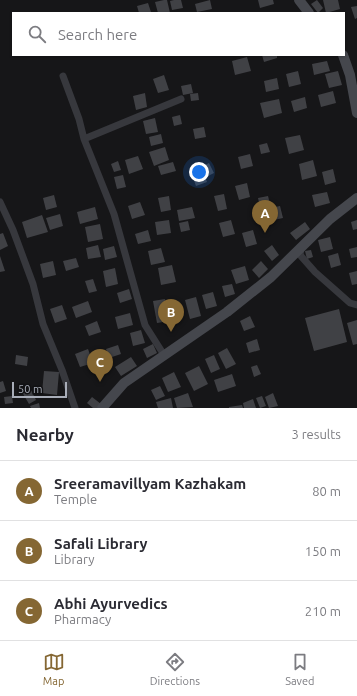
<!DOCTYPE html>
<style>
body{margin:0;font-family:Ubuntu,sans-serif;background:#f2f2f3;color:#2b2b33}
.scale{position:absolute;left:12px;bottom:10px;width:55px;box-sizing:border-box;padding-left:4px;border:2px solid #a8adb8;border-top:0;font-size:11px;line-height:14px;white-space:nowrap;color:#a8adb8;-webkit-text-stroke:3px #111113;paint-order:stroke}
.you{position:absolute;left:199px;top:172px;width:14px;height:14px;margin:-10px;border:3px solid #fff;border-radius:50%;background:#1a73e8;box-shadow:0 0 0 6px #1a73e833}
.badge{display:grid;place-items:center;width:26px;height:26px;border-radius:50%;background:#856733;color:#fff;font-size:13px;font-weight:700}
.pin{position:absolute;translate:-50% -33px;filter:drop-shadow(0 1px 2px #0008)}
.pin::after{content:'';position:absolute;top:21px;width:14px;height:12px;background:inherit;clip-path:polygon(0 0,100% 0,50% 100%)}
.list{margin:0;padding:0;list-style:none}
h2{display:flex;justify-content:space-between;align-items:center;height:52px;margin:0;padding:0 16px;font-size:17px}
h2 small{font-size:13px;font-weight:400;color:#7c7c81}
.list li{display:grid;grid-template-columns:26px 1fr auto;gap:12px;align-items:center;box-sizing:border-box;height:60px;padding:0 16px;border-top:1px solid #e1e1e2}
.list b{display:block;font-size:15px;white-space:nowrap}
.list p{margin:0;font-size:13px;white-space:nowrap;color:#7c7c81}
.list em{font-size:13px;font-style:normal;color:#7c7c81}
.icon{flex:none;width:22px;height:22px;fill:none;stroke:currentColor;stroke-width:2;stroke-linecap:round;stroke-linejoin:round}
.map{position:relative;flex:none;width:357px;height:408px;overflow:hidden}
.search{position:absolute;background:#fff;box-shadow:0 1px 3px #0004;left:12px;right:12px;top:12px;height:44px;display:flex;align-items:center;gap:10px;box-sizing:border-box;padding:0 14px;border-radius:0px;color:#7c7c81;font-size:15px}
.sheet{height:232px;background:#fff}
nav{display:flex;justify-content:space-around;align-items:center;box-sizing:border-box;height:56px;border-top:1px solid #e1e1e2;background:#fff;font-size:11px;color:#7c7c81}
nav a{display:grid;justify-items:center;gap:2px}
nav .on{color:#856733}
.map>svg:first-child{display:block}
.building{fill:#404145}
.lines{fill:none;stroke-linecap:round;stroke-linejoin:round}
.minor{stroke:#37383d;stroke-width:7}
.secondary{stroke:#45474d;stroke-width:10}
</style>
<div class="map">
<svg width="357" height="408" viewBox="0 0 357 408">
<rect width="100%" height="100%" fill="#161618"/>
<path class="building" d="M164,0H167L170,13H158L155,2Z
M174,0H181L183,8L172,10L170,1Z
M210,0L212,9L197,12L195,4Z
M258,0H273L274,4L260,8Z
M317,0L323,8L318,13L311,4Z
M323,0H338L340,9L326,13Z
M148,3L151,12L139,13L137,6Z
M357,6V18L355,19L351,7Z
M262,55H277V58L264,62Z
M247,57L251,71L235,75L232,61Z
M327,61L330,71L314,75L312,64Z
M298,71L301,84L289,87L286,74Z
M338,71L342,85L329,88L325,74Z
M164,75L169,90L158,93L153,79Z
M277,78L279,89L266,92L264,81Z
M191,84L193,93L183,95L181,86Z
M333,91L336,103L321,107L318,95Z
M145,93L147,107L136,110L133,96Z
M198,93L199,100L191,101L190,94Z
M305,97L307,108L294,112L291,101Z
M279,99L282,113L264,118L260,103Z
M180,115L182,124L174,126L172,117Z
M155,118L158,132L146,134L143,121Z
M204,127L206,137L195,139L193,129Z
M161,134L163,143L151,146L149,137Z
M300,135L304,150L289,154L285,138Z
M267,143L270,152L261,154L259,145Z
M165,147L169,160L154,166L149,152Z
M250,154L253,166L241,169L238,157Z
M138,156L143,169L129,174L125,160Z
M313,160L317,176L302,180L299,164Z
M118,161L121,170L114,172L111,164Z
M173,162L176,171L161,175L158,166Z
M209,163L214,173L208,176L203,166Z
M202,168L207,182L196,186L191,172Z
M333,169L336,182L325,185L322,172Z
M123,175L126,187L117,189L114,177Z
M247,183L250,197L239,200L235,186Z
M327,192L330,203L315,207L312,195Z
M224,194L227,209L218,211L214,196Z
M54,195L57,207L46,210L43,198Z
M169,196L171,210L161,212L158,198Z
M268,196L270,204L260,207L258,198Z
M140,202L145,215L132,219L128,206Z
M280,206L283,218L269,221L266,209Z
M95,207L98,219L80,224L77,212Z
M192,207L195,218L179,221L177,210Z
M60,214L63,226L50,230L46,218Z
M42,215L48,232L27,238L22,222Z
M169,220L171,233L157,235L155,222Z
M231,220L235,234L223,237L219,223Z
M357,220V229L353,230L351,222Z
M188,221L190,230L181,232L179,223Z
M305,222L310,229L296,240L290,233Z
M100,224L103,239L88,242L85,227Z
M148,230L151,241L138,244L135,234Z
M253,230L257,244L246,247L242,233Z
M3,233L8,246L0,250V234Z
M330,237L333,249L321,252L318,240Z
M98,245L101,257L88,259L86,248Z
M272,245L279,255L272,261L264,251Z
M114,246L117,257L105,260L103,249Z
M357,247V257L351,258L349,249Z
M161,248L165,262L151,265L148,251Z
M311,250L313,257L307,259L305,251Z
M338,253L341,265L331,268L328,256Z
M0,256L5,271L0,272Z
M76,258L79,267L66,271L63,261Z
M53,261L56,275L43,278L40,264Z
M261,261L268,269L259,278L252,270Z
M172,265L176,282L161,285L158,268Z
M245,266L249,280L236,284L231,270Z
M115,268L118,284L106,287L103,271Z
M357,271V284L352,285L349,273Z
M93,279L97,291L89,293L85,281Z
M232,284L235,294L225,297L222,286Z
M129,289L132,299L120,303L117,293Z
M213,292L217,306L206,309L202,295Z
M196,297L201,316L190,319L185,300Z
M165,299L169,321L157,323L153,301Z
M88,301L92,312L76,318L72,307Z
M62,305L67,319L55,323L50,309Z
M339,309L347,342L314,351L305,318Z
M130,313L133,325L118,329L115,317Z
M250,316L255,327L244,331L240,321Z
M357,320V344L353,345L347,323Z
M97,321L101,332L89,336L85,326Z
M141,330L145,343L133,346L130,333Z
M257,339L260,350L249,353L246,343Z
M153,344L157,353L147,358L143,349Z
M118,345L121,354L109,358L106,349Z
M227,348L236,364L226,369L218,353Z
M88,349L93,363L80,367L75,354Z
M16,355L28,357L27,366L15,364Z
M214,355L220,369L211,373L205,359Z
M131,357L137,366L121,376L115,367Z
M257,365L261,374L254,377L251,367Z
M199,366L208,384L194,391L185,373Z
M44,371L59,372L57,395L42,393Z
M174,372L181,387L168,392L162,378Z
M232,374L236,386L218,392L214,380Z
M3,381L6,391L0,393V382Z
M160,386L165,396L156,400L151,390Z
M30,388L36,400L29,404L22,392Z
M188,393L193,407L177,408L174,398Z
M273,393L278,406L269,408L265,397Z
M12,396L13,403L5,404L4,397Z
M262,396L266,406L260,408L256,398Z
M92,397L101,404L97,408H93L87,403Z
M171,398L173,408H158L156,402Z
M253,399L256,408H244L243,403Z
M39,403L40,408H31L30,406Z
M242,405L243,408H229V407Z"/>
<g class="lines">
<path class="minor" d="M63,76L79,119L84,139L114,214L145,325L164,355
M84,139L181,99
M0,202L13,230L33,284L43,324L62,370L75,408
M301,248L300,255L315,272L350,303L357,305"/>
<path class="secondary" d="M299,0L309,13
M343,55L350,75L357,113
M102,408L124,383L227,312L271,277L330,219L357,198"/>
</g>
</svg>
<div class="scale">50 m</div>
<div class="you"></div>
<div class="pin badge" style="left:265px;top:233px">A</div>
<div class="pin badge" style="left:171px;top:332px">B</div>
<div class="pin badge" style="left:100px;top:382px">C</div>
<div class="search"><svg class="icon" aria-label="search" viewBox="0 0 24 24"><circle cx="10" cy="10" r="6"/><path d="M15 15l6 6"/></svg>Search here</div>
</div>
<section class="sheet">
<h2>Nearby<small>3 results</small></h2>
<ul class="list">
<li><span class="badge">A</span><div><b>Sreeramavillyam Kazhakam</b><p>Temple</p></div><em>80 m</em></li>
<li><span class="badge">B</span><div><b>Safali Library</b><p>Library</p></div><em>150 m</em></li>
<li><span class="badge">C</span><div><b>Abhi Ayurvedics</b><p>Pharmacy</p></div><em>210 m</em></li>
</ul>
</section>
<nav>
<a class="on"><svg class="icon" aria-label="map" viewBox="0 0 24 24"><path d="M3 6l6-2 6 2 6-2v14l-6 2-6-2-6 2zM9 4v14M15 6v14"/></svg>Map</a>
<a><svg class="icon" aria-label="directions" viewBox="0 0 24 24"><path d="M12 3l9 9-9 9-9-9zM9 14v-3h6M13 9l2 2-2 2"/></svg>Directions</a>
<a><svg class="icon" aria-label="saved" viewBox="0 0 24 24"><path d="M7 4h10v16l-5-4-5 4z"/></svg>Saved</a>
</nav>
